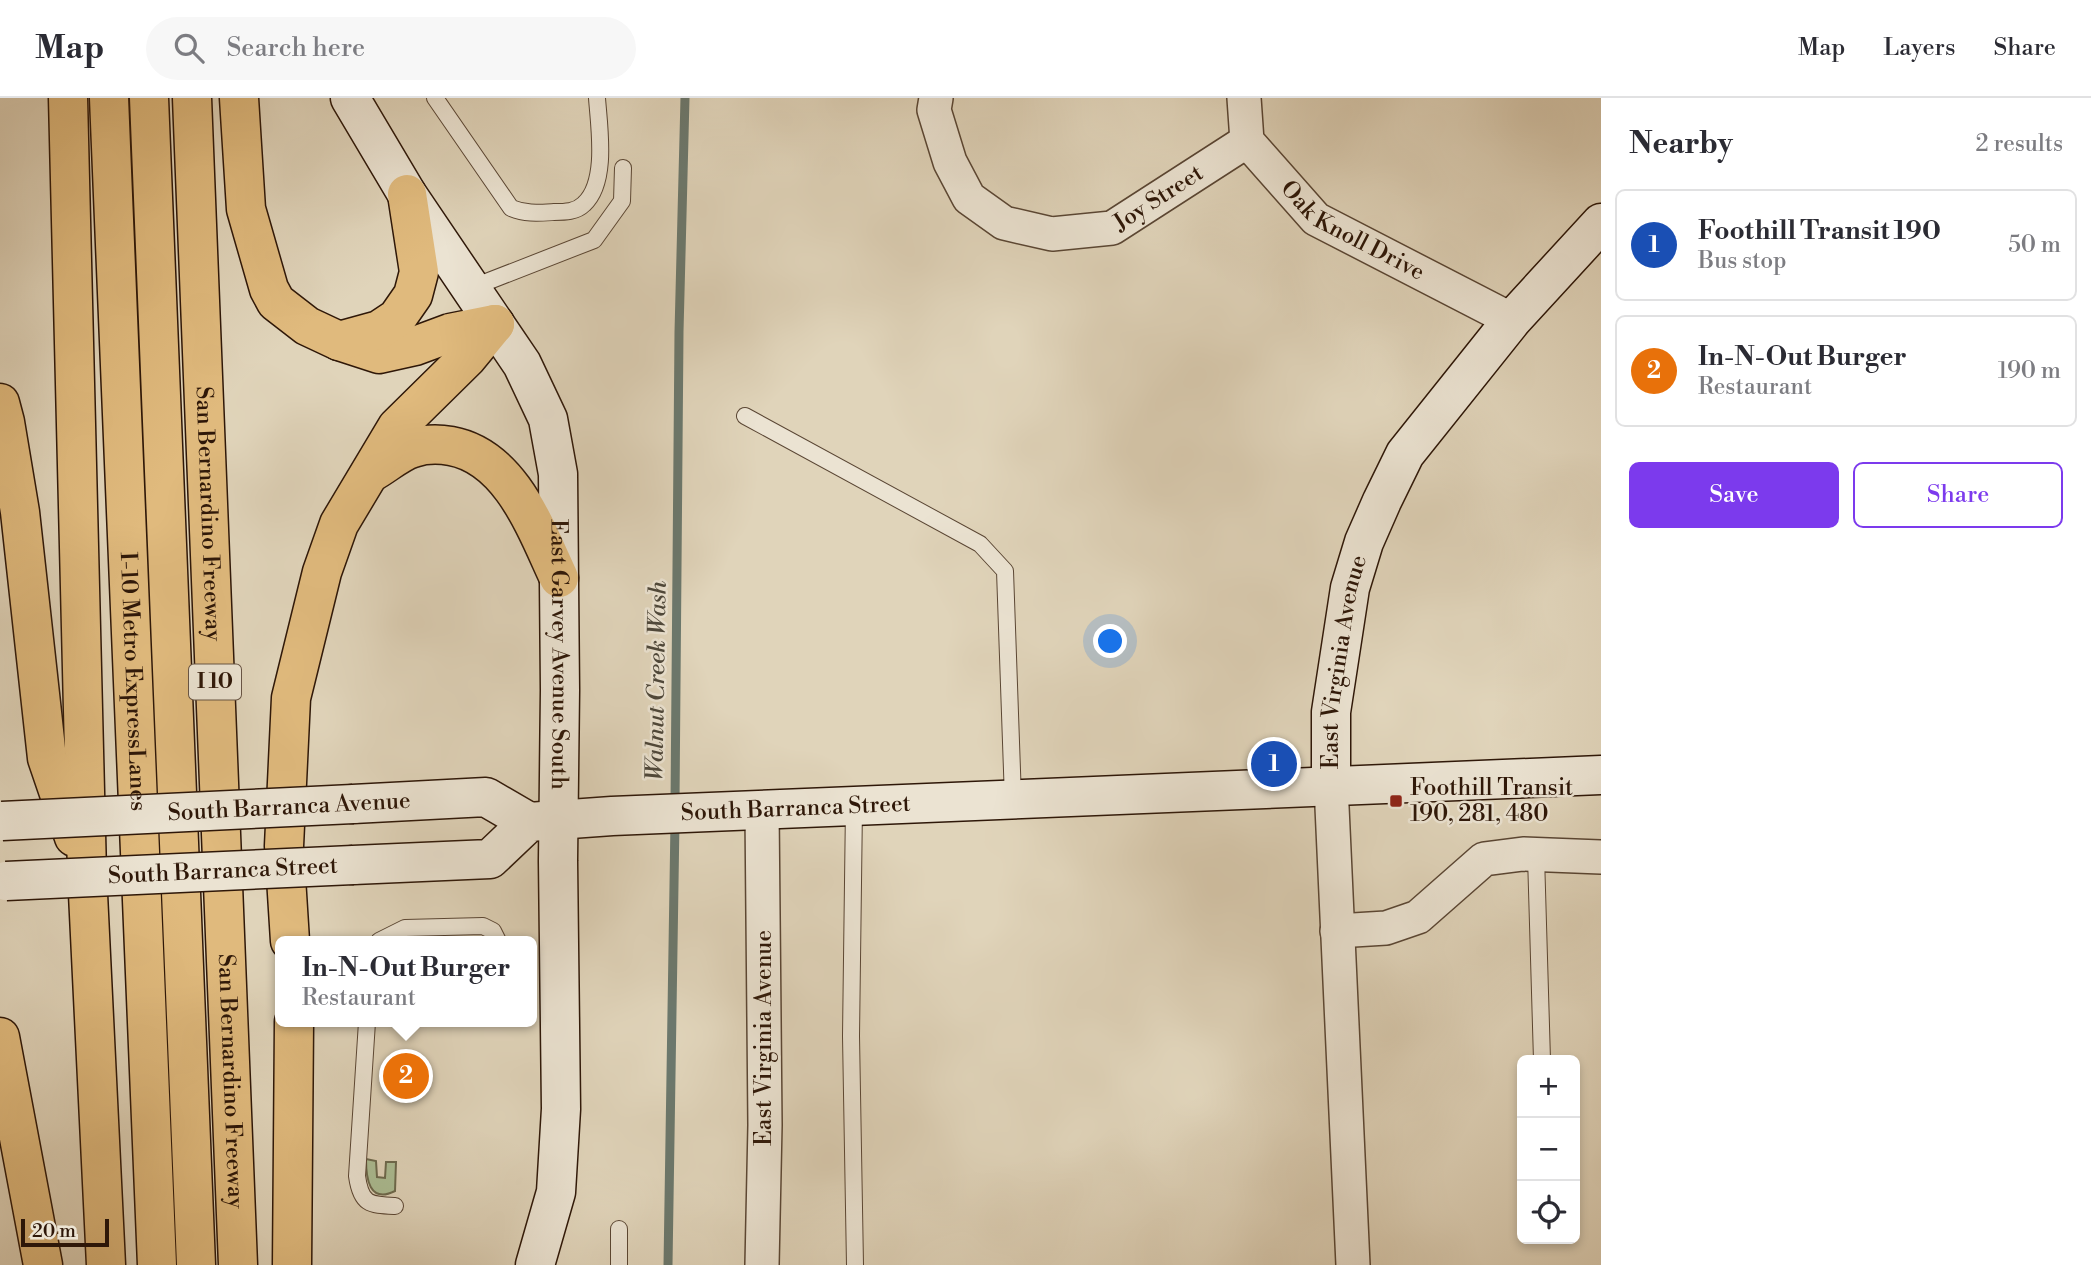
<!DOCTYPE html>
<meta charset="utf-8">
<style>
body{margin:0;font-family:"Libre Bodoni",serif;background:#f7f7f7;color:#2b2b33}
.controls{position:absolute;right:21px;bottom:21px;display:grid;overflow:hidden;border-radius:10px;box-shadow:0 4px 10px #0003}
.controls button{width:63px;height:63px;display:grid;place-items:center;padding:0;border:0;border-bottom:2px solid #e1e1e2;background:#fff;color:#2b2b33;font:35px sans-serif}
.scale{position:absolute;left:21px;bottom:18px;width:88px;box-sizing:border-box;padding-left:7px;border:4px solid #2e1708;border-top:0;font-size:19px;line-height:24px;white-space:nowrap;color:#2e1708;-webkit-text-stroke:5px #ebe3d2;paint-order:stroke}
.you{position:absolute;left:1111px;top:544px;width:24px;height:24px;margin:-18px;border:5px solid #fff;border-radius:50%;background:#1a73e8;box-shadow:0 0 0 10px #1a73e833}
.badge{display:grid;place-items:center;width:46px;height:46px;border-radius:50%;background:#7c3aed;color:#fff;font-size:23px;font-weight:700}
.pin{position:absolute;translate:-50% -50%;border:4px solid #fff;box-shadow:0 2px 7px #0006}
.popup{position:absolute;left:275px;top:838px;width:262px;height:91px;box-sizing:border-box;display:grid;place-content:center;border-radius:10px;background:#fff;filter:drop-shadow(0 2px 5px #0005);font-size:23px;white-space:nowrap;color:#7c7c81}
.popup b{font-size:26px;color:#2b2b33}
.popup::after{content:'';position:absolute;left:50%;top:100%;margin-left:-14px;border:14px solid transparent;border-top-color:#fff}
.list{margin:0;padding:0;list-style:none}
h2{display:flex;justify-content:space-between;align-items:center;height:91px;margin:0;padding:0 28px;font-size:30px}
h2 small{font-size:23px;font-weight:400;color:#7c7c81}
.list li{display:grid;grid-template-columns:46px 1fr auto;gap:21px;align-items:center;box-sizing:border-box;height:112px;margin:0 14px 14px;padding:0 14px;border:2px solid #e1e1e2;border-radius:10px}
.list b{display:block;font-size:26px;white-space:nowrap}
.list p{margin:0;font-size:23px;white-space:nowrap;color:#7c7c81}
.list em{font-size:23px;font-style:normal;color:#7c7c81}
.actions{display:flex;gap:14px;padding:21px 28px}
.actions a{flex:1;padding:16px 0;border:2px solid #7c3aed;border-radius:10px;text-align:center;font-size:24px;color:#7c3aed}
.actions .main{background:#7c3aed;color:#fff}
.icon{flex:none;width:38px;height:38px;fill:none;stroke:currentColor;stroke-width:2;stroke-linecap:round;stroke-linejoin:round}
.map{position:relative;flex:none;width:1601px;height:1167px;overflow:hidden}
header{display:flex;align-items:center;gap:42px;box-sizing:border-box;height:98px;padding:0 35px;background:#fff;border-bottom:2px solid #e1e1e2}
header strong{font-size:33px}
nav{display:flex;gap:38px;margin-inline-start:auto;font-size:24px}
.search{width:490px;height:63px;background:#f7f7f7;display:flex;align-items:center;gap:18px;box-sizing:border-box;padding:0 24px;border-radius:38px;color:#7c7c81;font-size:26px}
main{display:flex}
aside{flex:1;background:#fff}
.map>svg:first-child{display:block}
.green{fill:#acbe95;stroke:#6d6a4e;stroke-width:2}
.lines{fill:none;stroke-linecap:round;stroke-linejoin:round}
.stream{stroke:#6b786d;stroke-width:9}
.lane-casing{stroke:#5a4634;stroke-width:18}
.street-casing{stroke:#5a4634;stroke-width:36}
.secondary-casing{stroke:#2e1708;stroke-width:41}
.highway-casing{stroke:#2e1708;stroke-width:41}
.lane{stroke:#ebe3d2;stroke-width:16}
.street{stroke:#ebe3d2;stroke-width:33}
.secondary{stroke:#ebe3d2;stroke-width:38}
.highway{stroke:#e0ba7d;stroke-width:38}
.secondary-bridge-casing{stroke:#2e1708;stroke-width:41;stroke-linecap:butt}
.secondary-bridge{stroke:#ebe3d2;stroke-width:38}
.poi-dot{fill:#8f2418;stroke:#ebe3d2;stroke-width:2.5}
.labels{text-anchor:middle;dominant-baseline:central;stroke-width:5;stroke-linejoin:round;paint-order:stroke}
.shield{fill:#ebe3d2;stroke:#675445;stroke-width:2}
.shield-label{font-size:21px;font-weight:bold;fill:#2e1708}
.street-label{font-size:23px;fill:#2e1708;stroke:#ebe3d2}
.poi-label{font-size:23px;fill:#2e1708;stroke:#ebe3d2;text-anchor:start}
.water-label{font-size:24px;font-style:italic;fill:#4d473a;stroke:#ebe3d2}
</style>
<header>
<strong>Map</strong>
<div class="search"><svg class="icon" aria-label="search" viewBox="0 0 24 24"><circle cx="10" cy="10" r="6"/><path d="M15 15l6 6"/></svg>Search here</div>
<nav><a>Map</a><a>Layers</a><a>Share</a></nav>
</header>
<main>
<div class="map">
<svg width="1601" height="1167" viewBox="0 0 1601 1167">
<rect width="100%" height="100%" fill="#e0d4ba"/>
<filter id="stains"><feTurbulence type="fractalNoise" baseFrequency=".00286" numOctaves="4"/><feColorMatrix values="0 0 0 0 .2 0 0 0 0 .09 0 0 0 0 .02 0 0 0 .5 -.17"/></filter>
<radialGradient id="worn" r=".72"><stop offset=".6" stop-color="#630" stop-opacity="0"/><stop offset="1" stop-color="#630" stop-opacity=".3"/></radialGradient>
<path class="green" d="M366,1061L376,1063L377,1079L385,1080L386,1064H396L395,1093C369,1106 366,1080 366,1061Z"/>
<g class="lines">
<path class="stream" d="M675,705L679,234L685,0
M668,1167L675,723"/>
<g class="lane-casing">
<path id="lane" d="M435,0L511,110C526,116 537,115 554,114C565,114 576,114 584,106C608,84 599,29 597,0
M471,190L594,142L622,103L623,70
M745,318L980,446L1005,473L1013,701
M854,708L851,938L855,1167
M1536,758L1542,962
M379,843L405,830L483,828L493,833L498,843
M367,924L357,1078C361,1107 370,1107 395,1108
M619,1167V1131"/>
</g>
<g class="street-casing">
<g id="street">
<path id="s1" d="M936,0L934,12L950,64L969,100L1004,125L1052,136L1112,130L1247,43"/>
<path id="s2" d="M1244,0L1247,43L1316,121L1512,222"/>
<path d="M1331,687L1353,1167"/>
<path d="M1337,833L1386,830L1418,819L1484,761L1523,756L1601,759"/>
<path d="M762,1167L765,1027L762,712"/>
</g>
</g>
<g class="secondary-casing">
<g id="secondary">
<path id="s3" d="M350,0L407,96L522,266L548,321L558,376L560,592L558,763L561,1011L556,1094L535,1167"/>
<path id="s4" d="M1331,687V614L1350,490L1364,444L1382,403L1405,356L1512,222L1601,125"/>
<path d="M353,706L486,699L529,724"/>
<path id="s5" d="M353,767L490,761L529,724L612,718L1601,677"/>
</g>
</g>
<g class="highway-casing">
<g id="highway">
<path d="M68,0L87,775L106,1167"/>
<path id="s6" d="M109,0L157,1167"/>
<path d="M149,0L196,1167"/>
<path id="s7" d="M192,0L238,1167"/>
<path d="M239,0L246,111L269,191L276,204L307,228L339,243L379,256L415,248L450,235L495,226"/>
<path d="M339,243L379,232L397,220L413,197L419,174L407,96"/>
<path d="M0,305L5,324L20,414L47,660L74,739"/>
<path d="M372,374C385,367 399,354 413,350C425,346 439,346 451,348C511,359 536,431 559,480"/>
<path d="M290,843L284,748L291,600L322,474L339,426L397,329L467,260L495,226"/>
<path d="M0,939L43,1167"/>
<path d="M292,1167L294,924"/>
</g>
</g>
<use href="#lane" class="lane"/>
<use href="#street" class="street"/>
<use href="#secondary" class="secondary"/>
<use href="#highway" class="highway"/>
<g class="secondary-bridge-casing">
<g id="secondary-bridge">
<path d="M2,723L353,706"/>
<path id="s8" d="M6,783L353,767"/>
</g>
</g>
<use href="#secondary-bridge" class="secondary-bridge"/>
</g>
<rect class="poi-dot" x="1389" y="696" width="14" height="14" rx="3.5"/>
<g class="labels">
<rect class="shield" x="189" y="566.5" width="52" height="35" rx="5"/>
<g class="shield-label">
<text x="215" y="584">I 10</text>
</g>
<g class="street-label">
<text stroke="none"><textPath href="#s1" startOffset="315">Joy Street</textPath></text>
<text stroke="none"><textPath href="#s2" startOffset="184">Oak Knoll Drive</textPath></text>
<text stroke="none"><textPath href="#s7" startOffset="416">San Bernardino Freeway</textPath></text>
<text stroke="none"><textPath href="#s3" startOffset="614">East Garvey Avenue South</textPath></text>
<text stroke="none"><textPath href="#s4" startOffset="124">East Virginia Avenue</textPath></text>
<text stroke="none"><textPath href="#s6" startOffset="584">I-10 Metro ExpressLanes</textPath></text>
<text transform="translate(289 709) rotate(-3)">South Barranca Avenue</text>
<text stroke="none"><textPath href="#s5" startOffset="458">South Barranca Street</textPath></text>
<text stroke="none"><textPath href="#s8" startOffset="217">South Barranca Street</textPath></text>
<text transform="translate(764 940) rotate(-90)">East Virginia Avenue</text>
<text stroke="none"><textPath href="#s7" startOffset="984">San Bernardino Freeway</textPath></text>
</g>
<g class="poi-label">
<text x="1410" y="690">Foothill Transit<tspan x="1410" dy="26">190, 281, 480</tspan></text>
</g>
<g class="water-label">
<text transform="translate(657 583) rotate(-89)">Walnut Creek Wash</text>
</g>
</g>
<rect width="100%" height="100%" filter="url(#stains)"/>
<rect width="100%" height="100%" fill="url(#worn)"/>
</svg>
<div class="controls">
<button>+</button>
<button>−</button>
<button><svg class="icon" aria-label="locate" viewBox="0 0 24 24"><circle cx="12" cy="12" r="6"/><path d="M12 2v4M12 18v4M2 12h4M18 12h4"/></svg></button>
</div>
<div class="scale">20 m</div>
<div class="you"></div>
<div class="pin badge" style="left:1274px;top:666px;background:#1a4fb4">1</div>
<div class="pin badge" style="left:406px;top:978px;background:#e8710a">2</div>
<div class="popup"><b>In-N-Out Burger</b>Restaurant</div>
</div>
<aside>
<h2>Nearby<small>2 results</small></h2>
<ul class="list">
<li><span class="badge" style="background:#1a4fb4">1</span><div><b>Foothill Transit 190</b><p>Bus stop</p></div><em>50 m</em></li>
<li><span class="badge" style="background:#e8710a">2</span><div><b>In-N-Out Burger</b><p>Restaurant</p></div><em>190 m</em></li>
</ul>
<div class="actions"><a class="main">Save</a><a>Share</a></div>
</aside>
</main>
